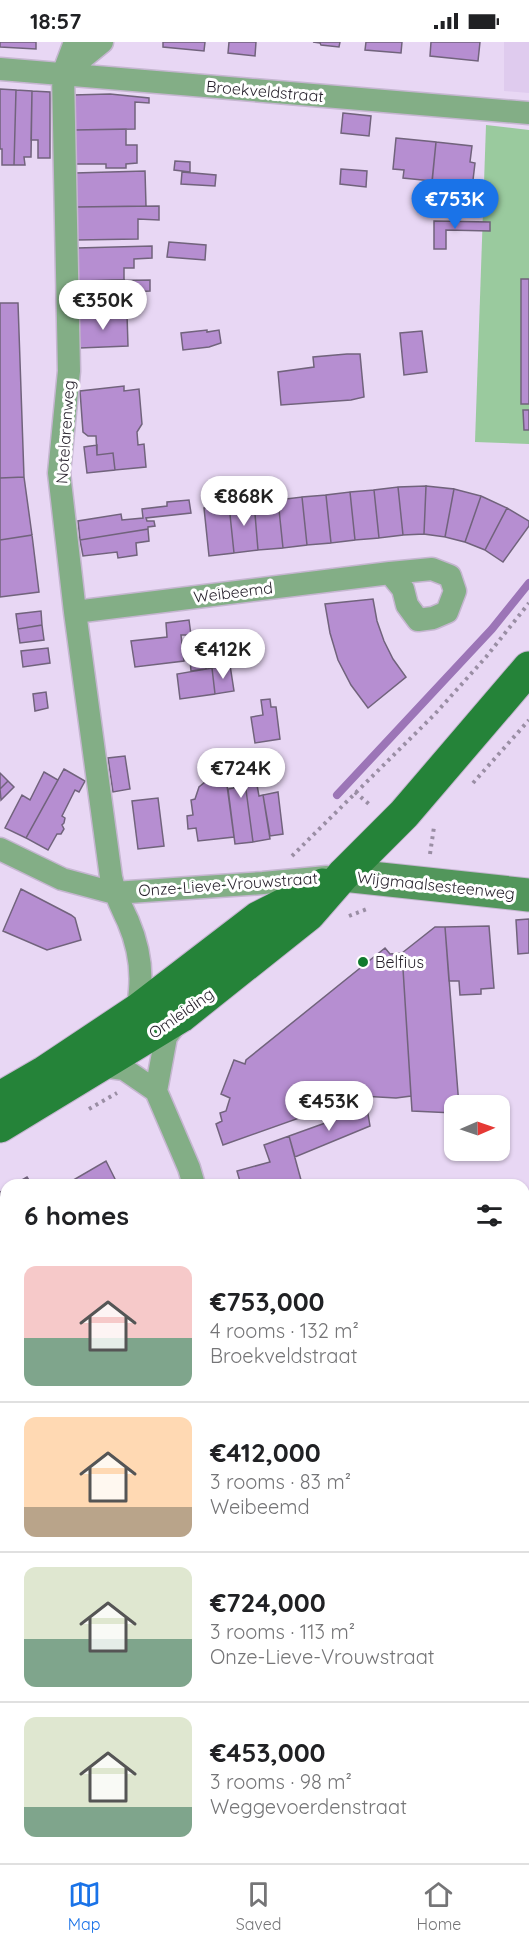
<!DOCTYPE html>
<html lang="en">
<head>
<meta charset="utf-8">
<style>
  body { margin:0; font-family:Quicksand,sans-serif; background:#f6f6f6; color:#202124; height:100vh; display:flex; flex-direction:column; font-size:22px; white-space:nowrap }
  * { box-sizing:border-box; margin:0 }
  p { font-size:20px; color:#757577 }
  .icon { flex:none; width:33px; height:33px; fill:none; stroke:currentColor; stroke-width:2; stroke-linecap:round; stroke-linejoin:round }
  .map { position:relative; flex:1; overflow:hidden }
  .side { position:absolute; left:0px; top:1137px; width:530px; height:684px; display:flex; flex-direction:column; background:#fff; border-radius:18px 18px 0 0; box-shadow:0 2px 4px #0004 }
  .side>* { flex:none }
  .needle { width:39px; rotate:88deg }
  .fabs { position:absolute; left:444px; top:1053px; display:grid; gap:12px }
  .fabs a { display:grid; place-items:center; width:66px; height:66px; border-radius:12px; background:#fff; box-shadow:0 2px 4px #0004; font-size:30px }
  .price { position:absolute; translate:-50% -51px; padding:0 14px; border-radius:21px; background:#fff; color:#222; font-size:20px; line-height:39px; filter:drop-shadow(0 2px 3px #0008) }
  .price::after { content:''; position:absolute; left:50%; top:36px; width:18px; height:14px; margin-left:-9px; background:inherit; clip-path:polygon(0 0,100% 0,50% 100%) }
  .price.on { background:#1a73e8; color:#fff }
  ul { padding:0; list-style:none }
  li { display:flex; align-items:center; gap:18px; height:150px; padding:0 24px }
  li+li { border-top:2px solid #e0e0e0 }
  li span { display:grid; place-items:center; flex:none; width:168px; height:120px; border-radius:12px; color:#555 }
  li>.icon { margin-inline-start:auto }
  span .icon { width:72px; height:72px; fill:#fffc; stroke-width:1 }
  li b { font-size:26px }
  h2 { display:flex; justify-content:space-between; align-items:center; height:72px; padding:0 24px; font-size:26px }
  .status { display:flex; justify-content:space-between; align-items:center; height:42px; padding:0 30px; background:#fff; direction:ltr }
  .status svg { height:16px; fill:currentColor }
  .menu { display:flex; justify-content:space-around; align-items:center; height:84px; border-top:2px solid #e0e0e0; background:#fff; font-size:16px; color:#757577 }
  .menu a { display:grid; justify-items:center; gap:3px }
  .menu .on { color:#1a73e8 }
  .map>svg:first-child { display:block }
  .built { fill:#dfcbee }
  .green { fill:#9aca9e }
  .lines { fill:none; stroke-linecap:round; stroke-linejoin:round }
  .stream { stroke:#9c75b7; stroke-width:8 }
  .building { fill:#b68ed1; stroke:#71637c; stroke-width:1.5 }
  .lane-casing { stroke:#c5b6d0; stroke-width:14 }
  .street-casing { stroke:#c5b6d0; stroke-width:25 }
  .secondary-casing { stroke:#c5b6d0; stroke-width:35 }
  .primary-casing { stroke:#c5b6d0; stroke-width:35 }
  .path { stroke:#9a8ea4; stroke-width:4; stroke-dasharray:3 4.5; stroke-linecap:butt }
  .lane { stroke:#83ae86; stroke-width:12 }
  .street { stroke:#83ae86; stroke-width:22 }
  .secondary { stroke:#52965b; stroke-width:33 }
  .primary { stroke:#258339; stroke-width:33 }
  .poi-dot { fill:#107a2d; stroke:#fff; stroke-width:2 }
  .labels { text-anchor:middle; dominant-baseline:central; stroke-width:6; stroke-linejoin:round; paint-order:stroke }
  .street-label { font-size:16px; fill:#251f2a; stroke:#fff }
  .poi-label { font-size:16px; fill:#251f2a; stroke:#fff; text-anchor:start }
</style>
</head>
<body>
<div class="status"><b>18:57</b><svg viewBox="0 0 49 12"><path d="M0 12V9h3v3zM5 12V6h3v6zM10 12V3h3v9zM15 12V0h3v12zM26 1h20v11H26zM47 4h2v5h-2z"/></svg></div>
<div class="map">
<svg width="529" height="1821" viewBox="0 0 529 1821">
  <rect width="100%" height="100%" fill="#e8d7f4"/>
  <path class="built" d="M504,0H529V51L504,49Z"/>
  <path class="green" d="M486,83L529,88V402L475,400Z"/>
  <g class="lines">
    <path class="stream" d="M337,753L492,587L529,541"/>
  </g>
  <path class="building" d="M0,0H36V7L0,5Z
    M163,0H205L204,9L163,5Z
    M229,0H256L255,14L228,11Z
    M313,0H340L339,5L321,3L320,1Z
    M366,0H402L401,11L365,8Z
    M431,0H480L478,19L430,14Z
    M0,47L16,48L14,123H2V107H0Z
    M16,48L32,49L31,115H24L25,123H14Z
    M32,49L50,50V116H38V98H31Z
    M110,52L149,56V61L135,60V87L75,88L73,53Z
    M343,71L371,74L369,94L341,91Z
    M126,87V103H137V121L126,122V126H106V122H75V88Z
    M396,96L436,100L432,139L403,136L404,128L393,127Z
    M436,100L472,104L470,120L475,121L473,138H468L467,144L432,141Z
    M175,119L190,120V130L174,128Z
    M341,127L367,129L366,145L340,142Z
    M145,129L146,164L76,165L75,131Z
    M182,130L216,133L215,144L181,142Z
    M159,164V178L138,177V197L77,198L76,165Z
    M434,179L490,180V189L446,188V207H434Z
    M169,200L206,203L205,218L167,215Z
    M152,204V216L134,217V226H124V238L78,239L77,206Z
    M521,237H529V362H521Z
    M150,238V249L126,250L127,272L79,274L78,239Z
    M0,261H18L24,435L0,436Z
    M127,272L128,304L80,306L79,274Z
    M207,288V290L219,288L221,301L209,305L183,308L181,291Z
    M422,289L427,330L404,333L400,291Z
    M347,312H360L364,355L351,358L281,363L278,330L314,325L313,315Z
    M124,344V349L139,347L142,382L137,390L138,403L144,402L146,425L115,428L113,411L97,413L96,394H88L83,390L80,349Z
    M523,368H529V388H524Z
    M97,403V413L113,411L115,428L87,431L84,405Z
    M24,435L32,493L0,498V436Z
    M426,444L424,492L403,493L398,445Z
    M426,444L454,447L445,495L424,492Z
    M398,445L403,493L379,496L374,448Z
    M454,447L481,454L465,500L445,495Z
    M374,448L379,496L355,498L350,450Z
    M350,450L355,498L331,501L326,453Z
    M326,453L331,501L307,503L302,455Z
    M481,454L507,466L485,508L465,500Z
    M302,455L307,503L283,506L278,458Z
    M189,458L191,471L146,476L147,479H154L155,484L148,485V487L80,498L78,479L121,472L122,478L143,476L142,467L167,464V460Z
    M278,458L283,506L258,508L254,460Z
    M254,460L258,508L234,511L229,463Z
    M229,463L234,511L209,514L204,466Z
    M507,466L529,479V484L503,520L485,508Z
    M148,487L149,499L136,501L137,513L118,516L117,510L83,514L80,498Z
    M32,493L39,550L0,555V498Z
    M373,557L377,579L384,599L393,617L406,635L368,666L351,643L338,618L330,591L325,562Z
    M41,569L42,583L18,587L16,572Z
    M189,578L191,593H181L184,619L135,625L131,599L167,595L166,581Z
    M42,583L44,598L20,601L18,587Z
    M48,606L50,621L23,625L21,609Z
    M204,615L206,627L191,629L190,618Z
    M230,623L234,649L215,652L212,626Z
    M212,626L215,652L180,657L177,632Z
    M46,650L48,666L35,669L33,652Z
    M270,657L271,665H276L280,697L255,701L251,675L263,673L261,658Z
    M125,714L130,747L113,750L108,716Z
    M253,715L255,732L244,733L253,800L235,802L228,747L234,746L229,717Z
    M64,727L85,739L79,750L75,748L62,774L65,776L64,781L62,783L64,787L61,792H57L48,808L26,796Z
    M225,729L234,795L198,799L196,786L188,787L187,774L193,773L191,758L195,757L199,745L205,740L215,739V731Z
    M44,730L58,738L26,796L5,786L22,753L30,758Z
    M0,731L8,739L0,747Z
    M255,732L259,754L263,753L270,797L253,800L244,733Z
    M8,739L14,745L1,758L0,747Z
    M278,750L283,792L270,794L263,753Z
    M158,756L164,804L138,807L132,759Z
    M21,847L71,873L75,876L81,898L47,908L3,889Z
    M529,877V911L518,912L516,878Z
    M489,884L494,946L481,947V952L460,953L459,939H449L445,885Z
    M435,885H445L459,1064H454V1071L412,1069L402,911Z
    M385,906L390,912L402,911L411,1054L396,1056L361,1054L223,1103L216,1082L222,1079L220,1071L226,1069L230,1056L221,1052L234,1018L245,1022L246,1018Z
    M367,1066L370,1084L295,1115L289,1094Z
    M289,1094L301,1138L287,1141V1143H241L237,1129L270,1120L264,1103Z
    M106,1119L118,1143H70V1140Z
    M27,1135L32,1143H13Z
    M6,1147V1183L0,1172V1150Z
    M524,1183H529V1228H524Z
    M0,1334H6V1383H0Z
    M6,1685V1706H0V1686Z
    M0,1778H5L6,1814H0Z
    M28,1815H40L39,1821H28Z
    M200,1815H248L247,1821H199Z"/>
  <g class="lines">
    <defs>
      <path id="lane" d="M0,1210L6,1211"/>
      <path id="street" d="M75,0L63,32L69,329L59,431L75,570L111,835C114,851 121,864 128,879C137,900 142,925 140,948C139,958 139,967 133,975
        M0,27L529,71
        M64,31L102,0
        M75,570L390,531L432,527L450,534L455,549L447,570L433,576L418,578L407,563L403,547L390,531
        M0,807L62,837L114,851L263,841L327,835
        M179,977L166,995L156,1049L189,1126L194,1143
        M105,1018L102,1024L124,1027L156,1049
        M524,1262H529
        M0,1426L6,1422
        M159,1821V1815"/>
      <path id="secondary" d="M343,833L529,853"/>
      <path id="primary" d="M0,1056L45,1030L138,968L258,876L323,843
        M0,1084L181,974L309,872L343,833L404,772L529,626"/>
    </defs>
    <use href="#lane" class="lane-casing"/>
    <use href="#street" class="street-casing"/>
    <use href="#secondary" class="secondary-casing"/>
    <use href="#primary" class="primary-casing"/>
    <path class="path" d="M473,741L529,678
      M355,750L370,763
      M430,812L434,785
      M292,814L434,673L486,615L529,561
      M349,874L367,867
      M89,1067L117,1051"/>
    <use href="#lane" class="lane"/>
    <use href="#street" class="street"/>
    <use href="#secondary" class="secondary"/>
    <use href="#primary" class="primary"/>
  </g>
  <circle class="poi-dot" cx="363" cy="920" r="6"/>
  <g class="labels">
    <g class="street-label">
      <text transform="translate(265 49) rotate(5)">Broekveldstraat</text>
      <text transform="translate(65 390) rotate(-86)">Notelarenweg</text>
      <text transform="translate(233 550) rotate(-7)">Weibeemd</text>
      <text transform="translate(228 842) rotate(-4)">Onze-Lieve-Vrouwstraat</text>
      <text transform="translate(436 843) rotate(6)">Wijgmaalsesteenweg</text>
      <text transform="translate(181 971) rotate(-35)">Omleiding</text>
    </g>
    <g class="poi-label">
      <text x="375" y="920">Belfius</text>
    </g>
  </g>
</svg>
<div class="fabs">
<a><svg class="needle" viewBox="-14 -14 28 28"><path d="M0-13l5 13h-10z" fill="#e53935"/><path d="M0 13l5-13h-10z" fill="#757577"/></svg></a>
</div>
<b class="price on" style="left:455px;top:188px">€753K</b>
<b class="price" style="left:103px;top:289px">€350K</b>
<b class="price" style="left:244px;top:485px">€868K</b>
<b class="price" style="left:223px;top:638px">€412K</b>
<b class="price" style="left:241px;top:757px">€724K</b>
<b class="price" style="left:329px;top:1090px">€453K</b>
<section class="side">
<h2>6 homes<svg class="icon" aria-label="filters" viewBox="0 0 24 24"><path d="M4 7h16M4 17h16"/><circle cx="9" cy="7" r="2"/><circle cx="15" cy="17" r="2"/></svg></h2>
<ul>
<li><span style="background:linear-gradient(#f6c9c9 60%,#7fa58c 0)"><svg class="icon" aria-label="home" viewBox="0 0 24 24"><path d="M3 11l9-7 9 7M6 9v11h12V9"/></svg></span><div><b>€753,000</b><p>4 rooms · 132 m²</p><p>Broekveldstraat</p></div></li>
<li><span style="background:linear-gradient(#ffd9b3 75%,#b9a48a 0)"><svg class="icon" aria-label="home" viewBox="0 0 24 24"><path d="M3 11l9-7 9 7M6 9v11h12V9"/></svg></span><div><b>€412,000</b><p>3 rooms · 83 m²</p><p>Weibeemd</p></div></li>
<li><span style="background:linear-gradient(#dfe7d0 60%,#7fa58c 0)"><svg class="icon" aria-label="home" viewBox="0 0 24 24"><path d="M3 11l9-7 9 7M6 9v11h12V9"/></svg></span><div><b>€724,000</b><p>3 rooms · 113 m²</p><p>Onze-Lieve-Vrouwstraat</p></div></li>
<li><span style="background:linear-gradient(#dfe7d0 75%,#7fa58c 0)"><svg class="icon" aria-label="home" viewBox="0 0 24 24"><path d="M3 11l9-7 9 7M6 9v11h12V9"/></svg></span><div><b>€453,000</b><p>3 rooms · 98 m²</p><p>Weggevoerdenstraat</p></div></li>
</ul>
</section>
</div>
<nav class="menu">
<a class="on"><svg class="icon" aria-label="map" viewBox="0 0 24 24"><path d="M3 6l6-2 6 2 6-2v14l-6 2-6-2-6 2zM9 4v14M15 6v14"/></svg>Map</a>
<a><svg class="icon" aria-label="saved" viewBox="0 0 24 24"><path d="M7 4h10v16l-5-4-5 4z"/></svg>Saved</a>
<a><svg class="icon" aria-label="home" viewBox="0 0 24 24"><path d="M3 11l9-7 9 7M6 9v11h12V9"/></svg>Home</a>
</nav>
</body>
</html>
